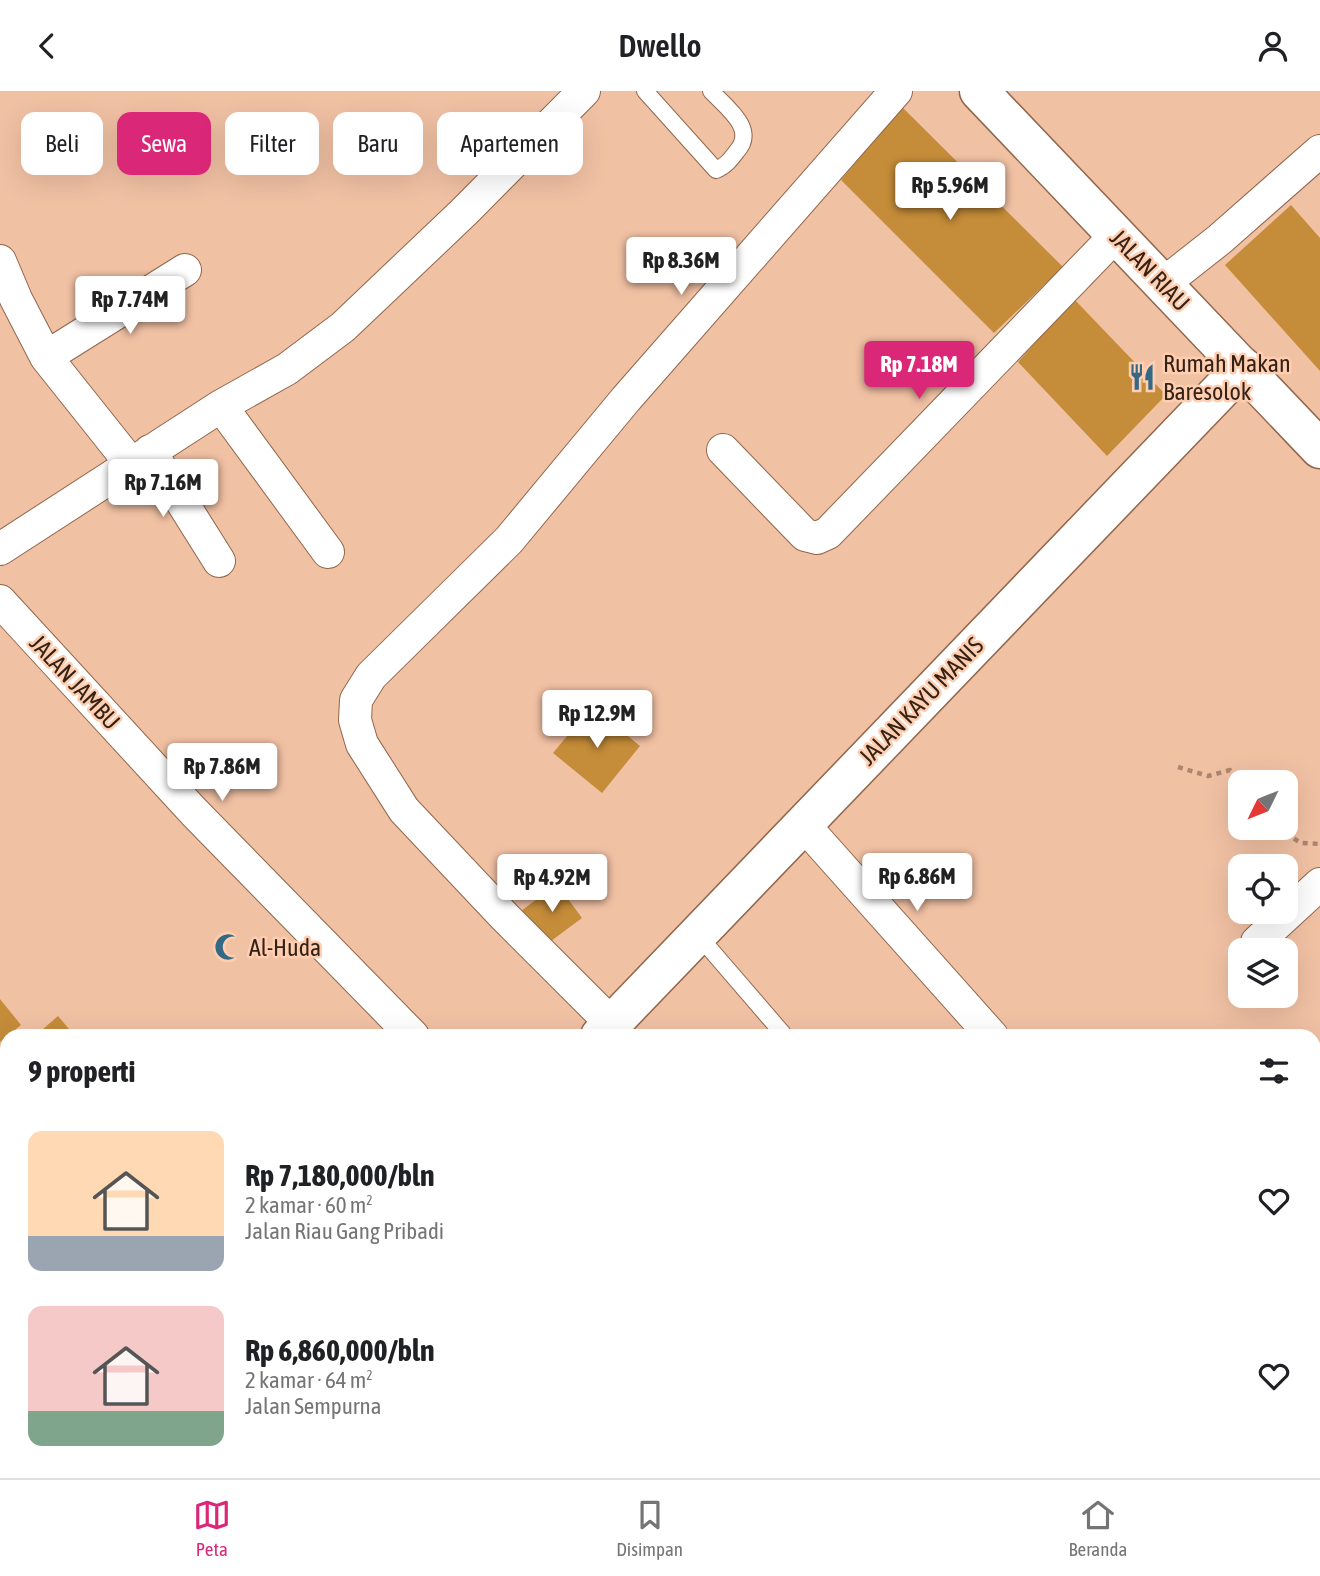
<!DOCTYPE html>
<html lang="id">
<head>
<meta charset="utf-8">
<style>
  body { margin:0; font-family:"Asap Condensed",sans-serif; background:#f2f2f2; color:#202124; height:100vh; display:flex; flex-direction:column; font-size:26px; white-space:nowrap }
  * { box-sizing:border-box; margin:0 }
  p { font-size:23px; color:#757577 }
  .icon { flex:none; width:38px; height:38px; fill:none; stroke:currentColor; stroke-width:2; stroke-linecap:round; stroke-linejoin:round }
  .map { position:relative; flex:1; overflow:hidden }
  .drawer { position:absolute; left:0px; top:938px; width:1321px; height:450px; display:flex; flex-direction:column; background:#fff; border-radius:21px 21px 0 0; box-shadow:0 7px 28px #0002 }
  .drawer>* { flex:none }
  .top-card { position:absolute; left:21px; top:21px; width:700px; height:63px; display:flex; gap:14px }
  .needle { width:46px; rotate:227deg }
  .buttons { position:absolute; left:1228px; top:679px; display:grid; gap:14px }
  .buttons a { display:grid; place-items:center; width:70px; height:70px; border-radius:14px; background:#fff; box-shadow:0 7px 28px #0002; font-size:35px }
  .price { position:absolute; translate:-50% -60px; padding:0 16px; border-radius:7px; background:#fff; color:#222; font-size:23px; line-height:46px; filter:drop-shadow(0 2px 4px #0008) }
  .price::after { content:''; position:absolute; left:50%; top:42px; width:21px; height:16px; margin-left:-10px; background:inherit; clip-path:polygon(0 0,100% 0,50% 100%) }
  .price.selected { background:#db2777; color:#fff }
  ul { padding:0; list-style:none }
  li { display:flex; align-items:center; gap:21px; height:175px; padding:0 28px }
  li span { display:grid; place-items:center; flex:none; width:196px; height:140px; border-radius:14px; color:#555 }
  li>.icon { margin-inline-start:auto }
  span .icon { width:84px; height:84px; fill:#fffc; stroke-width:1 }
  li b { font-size:30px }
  h2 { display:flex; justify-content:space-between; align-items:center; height:84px; padding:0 28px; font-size:30px }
  .tag { padding:0 24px; border-radius:14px; background:#fff; box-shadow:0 7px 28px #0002; font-size:24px; line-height:63px }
  .tag.selected { background:#db2777; color:#fff }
  header { display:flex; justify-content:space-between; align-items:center; height:91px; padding:0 28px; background:#fff; font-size:32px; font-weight:600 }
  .dock { display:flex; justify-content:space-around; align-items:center; height:98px; border-top:2px solid #e0e0e0; background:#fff; font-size:19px; color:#757577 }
  .dock a { display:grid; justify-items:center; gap:4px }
  .dock .selected { color:#db2777 }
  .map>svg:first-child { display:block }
  .building { fill:#c58c39 }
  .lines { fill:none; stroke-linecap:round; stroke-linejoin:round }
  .lane-casing { stroke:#91664b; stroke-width:18 }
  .street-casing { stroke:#91664b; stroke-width:34 }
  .secondary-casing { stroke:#91664b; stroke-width:41 }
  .primary-casing { stroke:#91664b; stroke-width:41 }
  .path { stroke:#ab8670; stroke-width:4.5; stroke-dasharray:5 5; stroke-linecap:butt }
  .lane { stroke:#fff; stroke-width:16 }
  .street { stroke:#fff; stroke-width:32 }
  .secondary { stroke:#fff; stroke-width:38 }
  .primary { stroke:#fff; stroke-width:38 }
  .labels { text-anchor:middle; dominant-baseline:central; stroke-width:5; stroke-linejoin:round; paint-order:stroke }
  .street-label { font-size:24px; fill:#342217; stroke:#ffceb0 }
  .poi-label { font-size:24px; fill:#342217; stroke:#ffceb0; text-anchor:start }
</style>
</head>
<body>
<header><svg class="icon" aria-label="back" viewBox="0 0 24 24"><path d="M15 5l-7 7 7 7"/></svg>Dwello<svg class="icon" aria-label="person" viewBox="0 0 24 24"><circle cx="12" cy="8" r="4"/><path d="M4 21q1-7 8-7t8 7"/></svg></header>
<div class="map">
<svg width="1320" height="1387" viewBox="0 0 1320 1387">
  <rect width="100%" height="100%" fill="#f1c1a4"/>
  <path class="building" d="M902,16L1063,176L994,242L841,89Z
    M1291,114L1320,147V280L1225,174Z
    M1074,208L1166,304L1107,365L1018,271Z
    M592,615L640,655L602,702L553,662Z
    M557,793L582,827L547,853L521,820Z
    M0,908L21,934L0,951Z
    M58,925L75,945H35Z
    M619,1381H633L626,1387Z"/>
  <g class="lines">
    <defs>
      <path id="lane" d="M645,0L716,79C726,75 731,68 737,60C757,38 726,16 711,0
        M698,844L785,945
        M0,1288L7,1296"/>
      <path id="street" d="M0,170L16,208L46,266L132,374
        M1163,193L1220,148L1320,60
        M46,266L185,179
        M221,315L328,461
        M723,359L805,444L817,447L828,442L1116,144
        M150,360L219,470
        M0,458L221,315L287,278L343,236L464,121L584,0
        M0,510L194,721L413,945
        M803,733L992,945
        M1257,851L1320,793
        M612,933L504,825L404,719L362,653L355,629L356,609L371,585L509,449L626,308L896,0
        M0,1074L7,1080
        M1314,1111L1320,1108
        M1314,1240L1320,1237
        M291,1381L296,1387
        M772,1381L776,1387
        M1038,1381L1039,1387
        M1297,1381L1299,1387
        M669,1387L677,1381"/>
      <path id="secondary" d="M600,945L1243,276
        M106,1387L113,1381"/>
      <path id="primary" d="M979,0L1320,358"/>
    </defs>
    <use href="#lane" class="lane-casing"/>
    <use href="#street" class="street-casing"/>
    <use href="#secondary" class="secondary-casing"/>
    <use href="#primary" class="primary-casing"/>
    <path class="path" d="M1178,676L1208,685L1230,679L1241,695
      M1277,737L1301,752L1320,753"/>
    <use href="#lane" class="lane"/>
    <use href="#street" class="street"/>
    <use href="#secondary" class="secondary"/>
    <use href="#primary" class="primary"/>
  </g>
  <defs>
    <symbol id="restaurant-bare" viewBox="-9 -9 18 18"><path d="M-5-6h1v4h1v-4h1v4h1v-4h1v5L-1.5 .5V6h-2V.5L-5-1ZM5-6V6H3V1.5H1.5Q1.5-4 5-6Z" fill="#336984" stroke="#ffceb0" stroke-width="2.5" paint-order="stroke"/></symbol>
    <symbol id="mosque-bare" viewBox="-9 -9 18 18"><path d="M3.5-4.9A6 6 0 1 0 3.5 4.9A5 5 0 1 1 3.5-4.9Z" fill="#336984" stroke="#ffceb0" stroke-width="2.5" paint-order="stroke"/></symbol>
  </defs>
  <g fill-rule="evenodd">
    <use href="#restaurant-bare" x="1123" y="267" width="38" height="38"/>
    <use href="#mosque-bare" x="209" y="837" width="38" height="38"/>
  </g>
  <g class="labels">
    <g class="street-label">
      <text transform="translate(1150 179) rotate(46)">JALAN RIAU</text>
      <text transform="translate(75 591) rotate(47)">JALAN JAMBU</text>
      <text transform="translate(921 610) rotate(-46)">JALAN KAYU MANIS</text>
    </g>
    <g class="poi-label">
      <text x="1163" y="272">Rumah Makan<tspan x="1163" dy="28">Baresolok</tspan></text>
      <text x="249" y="856">Al-Huda</text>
    </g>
  </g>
</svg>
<div class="buttons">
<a><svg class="needle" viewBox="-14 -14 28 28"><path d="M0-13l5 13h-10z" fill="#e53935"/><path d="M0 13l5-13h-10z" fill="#757577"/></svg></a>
<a><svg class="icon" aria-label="locate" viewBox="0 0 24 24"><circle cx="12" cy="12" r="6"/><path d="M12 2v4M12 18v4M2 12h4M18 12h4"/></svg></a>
<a><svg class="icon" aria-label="layers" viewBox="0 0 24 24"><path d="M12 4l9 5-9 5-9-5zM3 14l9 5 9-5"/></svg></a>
</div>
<b class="price" style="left:950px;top:131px">Rp 5.96M</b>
<b class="price" style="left:681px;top:206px">Rp 8.36M</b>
<b class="price" style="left:130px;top:245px">Rp 7.74M</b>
<b class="price selected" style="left:919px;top:310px">Rp 7.18M</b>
<b class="price" style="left:163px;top:428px">Rp 7.16M</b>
<b class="price" style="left:597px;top:659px">Rp 12.9M</b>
<b class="price" style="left:222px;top:712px">Rp 7.86M</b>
<b class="price" style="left:917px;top:822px">Rp 6.86M</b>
<b class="price" style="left:552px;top:823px">Rp 4.92M</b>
<div class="top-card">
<a class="tag">Beli</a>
<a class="tag selected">Sewa</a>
<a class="tag">Filter</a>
<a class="tag">Baru</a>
<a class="tag">Apartemen</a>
</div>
<section class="drawer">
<h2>9 properti<svg class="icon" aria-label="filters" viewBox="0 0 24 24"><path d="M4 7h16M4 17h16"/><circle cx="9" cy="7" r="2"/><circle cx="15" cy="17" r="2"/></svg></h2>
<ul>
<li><span style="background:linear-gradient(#ffd9b3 75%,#9aa5b1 0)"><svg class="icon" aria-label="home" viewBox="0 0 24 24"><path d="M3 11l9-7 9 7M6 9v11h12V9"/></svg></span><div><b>Rp 7,180,000/bln</b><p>2 kamar · 60 m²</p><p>Jalan Riau Gang Pribadi</p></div><svg class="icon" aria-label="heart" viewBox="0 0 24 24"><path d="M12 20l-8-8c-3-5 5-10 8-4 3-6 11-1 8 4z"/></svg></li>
<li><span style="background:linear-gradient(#f6c9c9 75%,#7fa58c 0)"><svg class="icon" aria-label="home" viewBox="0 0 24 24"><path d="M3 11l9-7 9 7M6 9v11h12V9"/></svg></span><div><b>Rp 6,860,000/bln</b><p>2 kamar · 64 m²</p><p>Jalan Sempurna</p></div><svg class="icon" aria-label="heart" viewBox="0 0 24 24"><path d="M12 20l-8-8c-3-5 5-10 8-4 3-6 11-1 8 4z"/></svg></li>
</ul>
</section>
</div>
<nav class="dock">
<a class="selected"><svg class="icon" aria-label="map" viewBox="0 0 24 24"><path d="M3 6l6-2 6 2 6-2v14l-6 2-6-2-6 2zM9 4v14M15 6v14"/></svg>Peta</a>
<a><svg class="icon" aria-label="saved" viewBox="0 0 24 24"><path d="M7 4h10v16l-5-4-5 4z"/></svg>Disimpan</a>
<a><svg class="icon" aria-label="home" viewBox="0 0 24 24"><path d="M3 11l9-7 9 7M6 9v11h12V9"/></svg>Beranda</a>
</nav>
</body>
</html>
